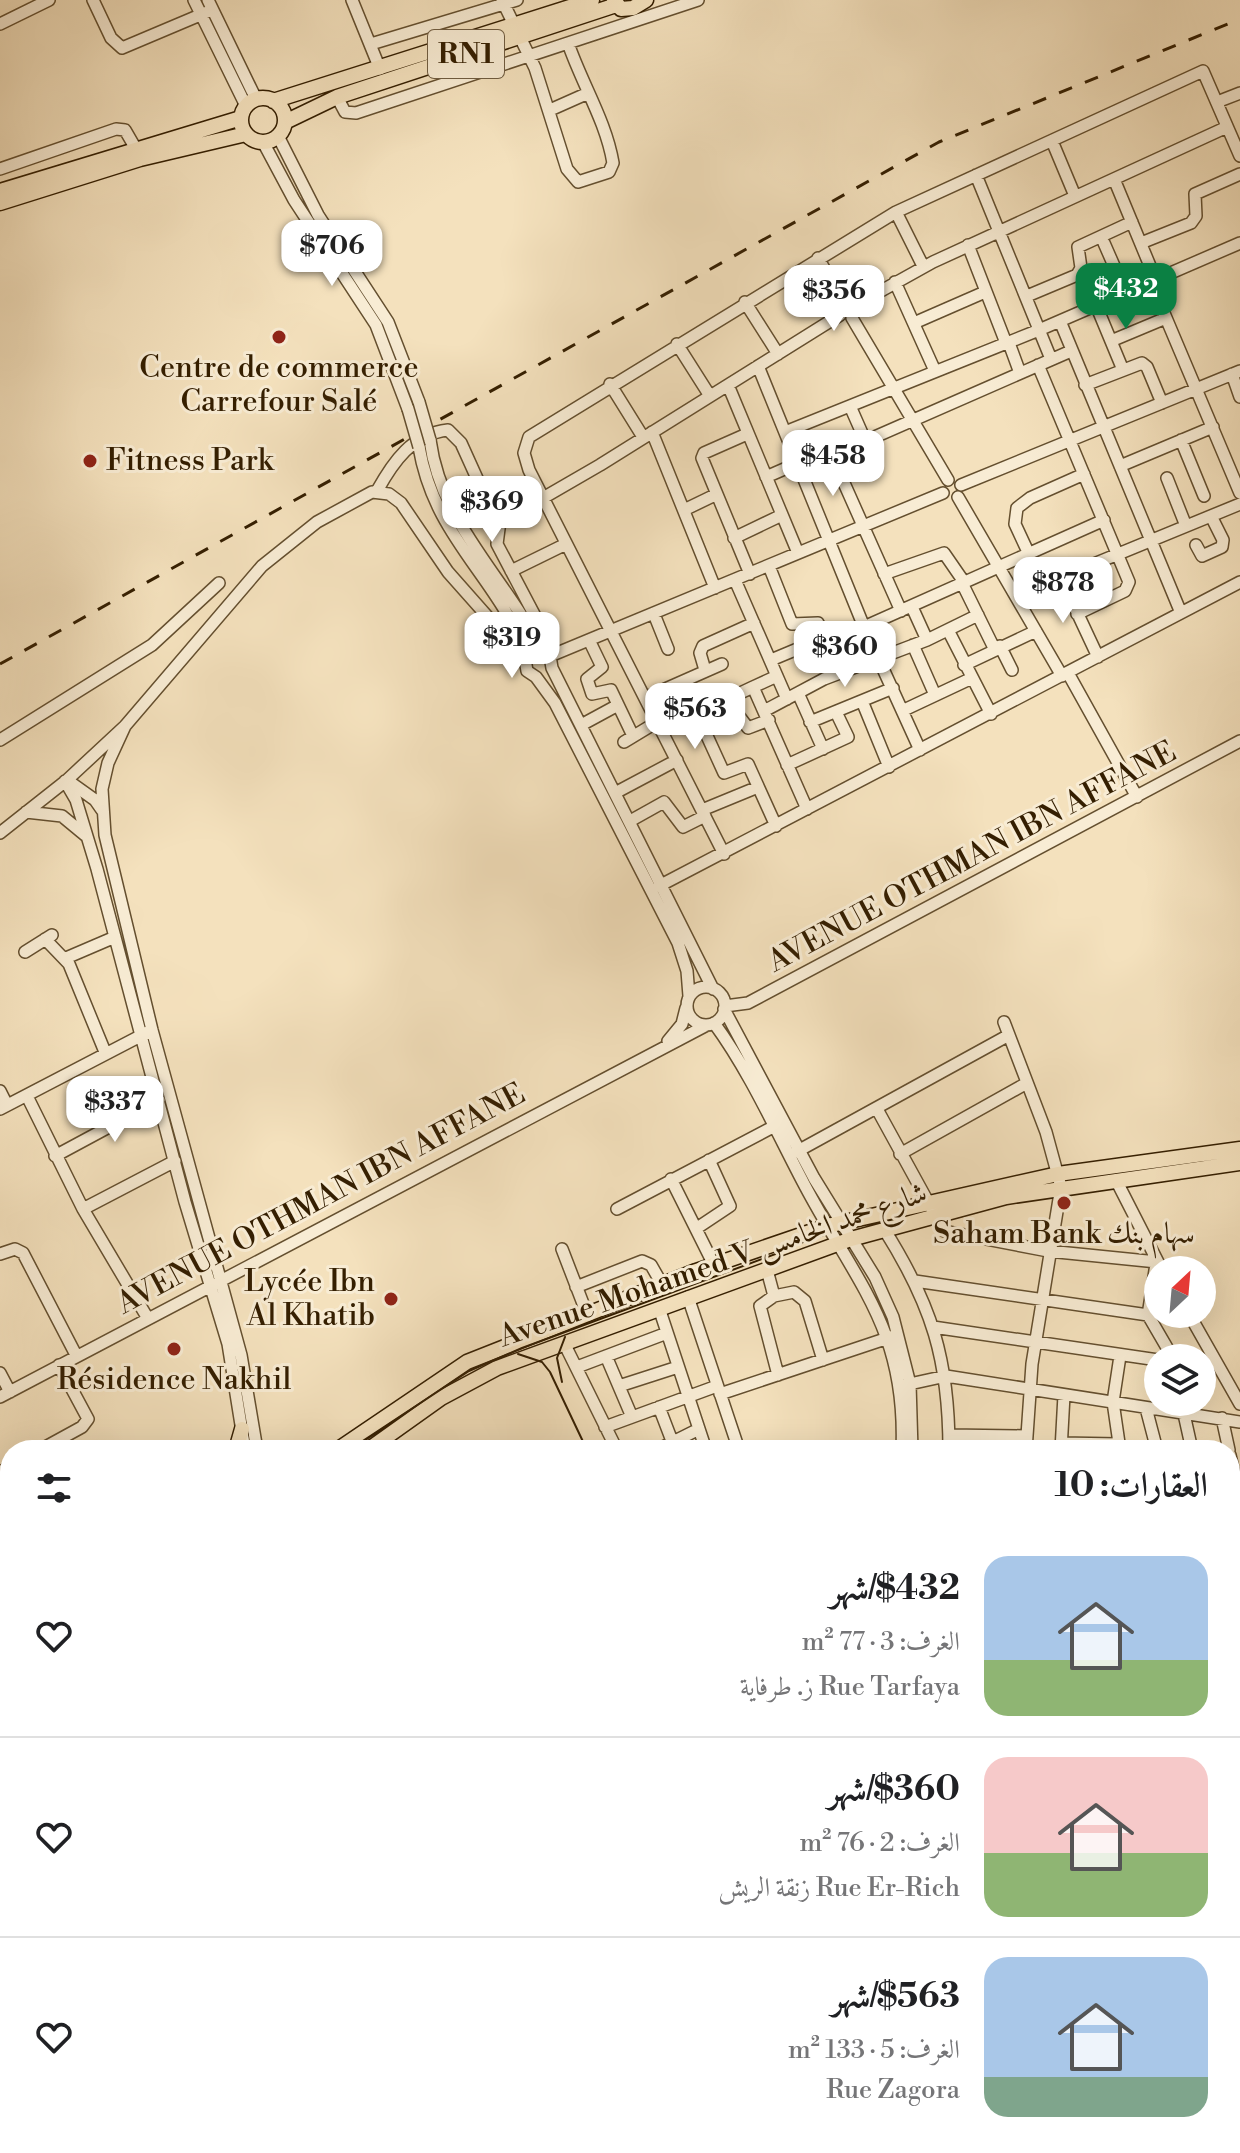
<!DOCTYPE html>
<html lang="ar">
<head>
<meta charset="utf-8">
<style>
  body { margin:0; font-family:"Libre Bodoni",Amiri,serif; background:#f2f2f2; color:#202124; direction:rtl; height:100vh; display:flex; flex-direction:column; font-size:30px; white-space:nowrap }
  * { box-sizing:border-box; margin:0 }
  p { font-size:26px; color:#757577 }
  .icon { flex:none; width:44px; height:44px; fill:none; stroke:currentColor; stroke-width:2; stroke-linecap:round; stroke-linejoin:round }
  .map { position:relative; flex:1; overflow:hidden; direction:ltr }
  .side { position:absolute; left:0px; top:1440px; width:1240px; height:714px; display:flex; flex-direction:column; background:#fff; border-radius:32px 32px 0 0; box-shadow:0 8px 32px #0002; direction:rtl }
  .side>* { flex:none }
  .needle { width:52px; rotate:26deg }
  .tools { position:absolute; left:1144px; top:1256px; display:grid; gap:16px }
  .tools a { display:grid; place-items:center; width:72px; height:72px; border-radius:50%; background:#fff; box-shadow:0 8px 32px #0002; font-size:40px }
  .price { position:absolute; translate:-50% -68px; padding:0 18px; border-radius:16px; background:#fff; color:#222; font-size:26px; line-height:52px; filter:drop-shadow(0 2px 4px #0008) }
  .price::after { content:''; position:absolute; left:50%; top:48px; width:24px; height:18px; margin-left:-12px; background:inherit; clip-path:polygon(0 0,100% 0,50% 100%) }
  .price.on { background:#0b8043; color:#fff }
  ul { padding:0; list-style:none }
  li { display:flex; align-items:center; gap:24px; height:200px; padding:0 32px }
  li+li { border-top:2px solid #e0e0e0 }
  li span { display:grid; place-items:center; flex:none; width:224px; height:160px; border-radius:24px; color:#555 }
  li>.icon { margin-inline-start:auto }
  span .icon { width:96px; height:96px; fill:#fffc; stroke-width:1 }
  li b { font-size:34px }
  h2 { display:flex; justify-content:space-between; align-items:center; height:96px; padding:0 32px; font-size:34px }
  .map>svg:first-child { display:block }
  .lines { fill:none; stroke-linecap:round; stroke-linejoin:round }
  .minor-casing { stroke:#644f2f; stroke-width:14 }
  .major-casing { stroke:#341e00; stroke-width:17 }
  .minor { stroke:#f8ecd4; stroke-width:11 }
  .major { stroke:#f4e1bd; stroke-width:14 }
  .tram { stroke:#341e00; stroke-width:2 }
  .rail { stroke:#341e00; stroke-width:3; stroke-dasharray:14 14; stroke-linecap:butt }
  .minor-bridge-casing { stroke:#644f2f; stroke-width:14; stroke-linecap:butt }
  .minor-bridge { stroke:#f8ecd4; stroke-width:11 }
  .poi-dot { fill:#8f2418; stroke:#f8ecd4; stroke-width:3 }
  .labels { text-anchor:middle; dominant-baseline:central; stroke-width:6; stroke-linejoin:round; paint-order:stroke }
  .shield { fill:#f8ecd4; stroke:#6f5c40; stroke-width:2 }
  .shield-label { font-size:28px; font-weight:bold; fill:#341e00 }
  .poi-label { font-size:30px; fill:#341e00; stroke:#f8ecd4 }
  .street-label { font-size:30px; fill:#341e00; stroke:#f8ecd4 }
</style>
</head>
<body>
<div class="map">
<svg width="1240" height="2153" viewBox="0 0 1240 2153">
  <rect width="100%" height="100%" fill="#f4e1bd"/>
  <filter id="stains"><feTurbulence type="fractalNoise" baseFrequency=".0025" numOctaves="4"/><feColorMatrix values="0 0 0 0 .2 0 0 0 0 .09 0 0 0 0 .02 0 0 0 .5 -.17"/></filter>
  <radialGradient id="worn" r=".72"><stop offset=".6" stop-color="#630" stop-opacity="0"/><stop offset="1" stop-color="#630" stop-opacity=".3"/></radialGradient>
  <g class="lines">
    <defs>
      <path id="minor" d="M93,0L111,38L122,48L212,10
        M194,0L246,106
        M208,0L256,99
        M352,0L380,69
        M502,0L535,68L567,169L578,182L609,172L613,163C606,121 582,84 568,43
        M0,24L49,0
        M371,44L517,0
        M337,97L345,112L356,113L698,0
        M1217,102L1240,93
        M550,110L586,94
        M278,136L318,215L388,322L419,402
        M1052,141L1075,196
        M263,142L294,200L376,325L408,409
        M0,169L116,129L125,130L136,149
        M976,175L1051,359
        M1114,179L1155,278
        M896,212L923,266
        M1104,243L1125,291
        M1141,243L1191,223L1196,216L1195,194L1240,174
        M968,245L1006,343
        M818,258L844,303
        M1150,280L1240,493
        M895,282L935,371
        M1027,296L1077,275L1081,268L1078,247L1132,222
        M745,302L778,354
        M1096,305L1123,370
        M854,306L933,262L1227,127
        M852,318L948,480
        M1060,321L1181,613
        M914,323L985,292
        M1111,341L1166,318
        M1009,343L1020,373
        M677,344L710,396
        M1038,365L1129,582L1125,591L1077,614
        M758,366L864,627L920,750
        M1232,374L1240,397
        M610,384L643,437
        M728,385L798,553
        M1085,385L1142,363L1147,367L1162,403
        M850,406L865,440
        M652,432L715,588
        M785,432L1039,330L1240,243
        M747,434L704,453L702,458L750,574
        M430,440C441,524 505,577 541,650
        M1181,440L1204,496
        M419,447C435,540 498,576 527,656
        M832,456L901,611
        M813,464L1071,351
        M1120,466L1213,427
        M766,477L798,463
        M1167,478L1186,526
        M961,485L1240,371
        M377,491C393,462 412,434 448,430L461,443L494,516L505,520L600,465L840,315
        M958,497L1062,676
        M684,510L715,495
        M500,521L497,544L555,654
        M734,538L782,515
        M1196,545L1202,556L1222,547L1223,540L1211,516
        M1028,552L1015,524L1017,508L1030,498L1084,474
        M769,566L792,624L818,623L841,672
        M511,571L566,544
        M884,574L944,553L964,582
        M1061,578L1098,657
        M735,580L787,699
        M962,583L994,648
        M1016,596L1240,504
        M912,607L927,640
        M654,614L668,649
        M864,627L1104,520
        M948,630L991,714
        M589,640L602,667L587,679L592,694L611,690L633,736
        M829,644L865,629
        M913,645L935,695
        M1000,646L1012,670
        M550,656L943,493
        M771,660L826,637
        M964,665L1036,631
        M705,670L700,653L703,646L754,623
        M1068,673L1137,797
        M753,687L777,676
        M798,693L823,749
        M645,698L722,664
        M862,701L889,767
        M904,710L970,679
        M764,711L824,679L927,640L978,615
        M697,714L724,773L748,764L776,826
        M739,716L748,728L769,720
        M810,722L893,688
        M583,724L618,705
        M125,726L108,763L102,789L105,835L152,1030L241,1355L257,1450
        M662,730L753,687L807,809
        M0,740L152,645L219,583
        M624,742L657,722
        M787,765L848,737L836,712
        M67,780L95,800L102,810
        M65,781L76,800L97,869L185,1202L228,1344L245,1450
        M615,793L677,760
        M702,810L758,787
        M26,812L62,816L85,835
        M630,821L664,802L683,827L705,816
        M0,833L67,780L125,726L262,566L317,522L372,492L389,494L401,503L448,572L525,659
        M724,854L529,470L524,453L529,437L896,212L1203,71L1240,156
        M659,886L1240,582
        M45,939L69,964L105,1052
        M25,952L52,935
        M66,958L115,937
        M687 1006a19 19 0 1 1 38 0a19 19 0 1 1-38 0Z
        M689,996L687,971L678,943L555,703L536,677L527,671L525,659L533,651L541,650L550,656L552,668L713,989
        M725,1006L748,1003L1240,741
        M724,1009L814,1178L875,1277L893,1317L910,1384L912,1450
        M1004,1022L1046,1132L1061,1187L1032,1364L1026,1450
        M714,1023C750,1072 776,1131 804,1184C856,1283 907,1329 902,1450
        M668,1041L682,1024L686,1008
        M0,1091L7,1105
        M27,1096L83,1209L147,1317
        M0,1109L148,1032
        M877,1109L944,1231L1048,1251L1157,1262
        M796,1152L1009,1035
        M900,1154L1027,1083
        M55,1156L159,1100
        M671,1179L714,1265
        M1116,1180L1162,1270
        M83,1209L175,1161
        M617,1209L773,1127
        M697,1228L730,1206L709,1160
        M884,1229C932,1305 949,1360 949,1450
        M562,1249L587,1314
        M0,1254L15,1249L23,1253L76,1355
        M1156,1264L1148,1315L1173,1358
        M767,1270L774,1296
        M915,1281L1148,1315
        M576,1287L642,1261L651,1265L663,1286
        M688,1297L739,1450
        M659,1308L706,1450
        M1189,1314L1240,1404
        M933,1327L1158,1360
        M564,1343L617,1450
        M606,1356L632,1417
        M1120,1356L1113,1402L1120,1450
        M577,1367L667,1333
        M0,1373L10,1392
        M778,1375L760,1306L774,1296L794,1292L805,1301L823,1360
        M905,1385L946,1376L1240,1422
        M619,1386L678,1367
        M720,1394L894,1336
        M0,1397L707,1025
        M659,1407L672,1441
        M1146,1408L1157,1450
        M1184,1414L1192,1450
        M1222,1418L1229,1450
        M605,1427L717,1386
        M949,1435L1026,1436
        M1061,1443L1118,1444
        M40,1450L82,1427L88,1419L59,1365
        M657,1450L699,1429
        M1061,1450L1064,1395
        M1230,1455L1240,1501
        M0,1472L10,1467
        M0,1480L10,1500
        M1230,1555L1240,1552
        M1230,1589L1240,1615
        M0,1652L10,1656
        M0,1674L10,1677
        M1230,1674L1240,1699
        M0,1722L10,1726
        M0,1767L10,1771
        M1230,1773L1240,1795
        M0,1813L5,1800
        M1230,1825L1240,1819
        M0,1829L10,1833
        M0,1870L3,1863H10
        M1230,1875L1240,1870
        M0,1925L10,1929
        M1230,1963L1240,1988
        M0,1978L10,1982
        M0,2087L10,2063
        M1230,2104L1240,2099
        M162,2144L182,2153
        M307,2144L330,2153
        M471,2144L477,2153
        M487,2144L493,2153
        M1096,2144L1099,2153
        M1112,2144L1115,2153
        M80,2153L84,2144
        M228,2153L232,2144
        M277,2153L281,2144
        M363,2153L367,2144
        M384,2153L396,2144
        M1121,2153L1140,2144
        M1230,2153L1240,2148"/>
      <path id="major" d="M614,0L621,9L633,8L646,0
        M241 120a22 22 0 1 1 44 0a22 22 0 1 1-44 0Z
        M273,101L592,0
        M285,122L337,97L616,5
        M0,191L241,118
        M0,203L140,159L246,134
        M236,1450L242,1429
        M337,1450L467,1362L696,1271L827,1226L1058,1174L1240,1149
        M368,1450L441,1398L497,1368L851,1239L1006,1197L1240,1163
        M0,1597L10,1592
        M0,1622L10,1627"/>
    </defs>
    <use href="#minor" class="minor-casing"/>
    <use href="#major" class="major-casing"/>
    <use href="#minor" class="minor"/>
    <use href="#major" class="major"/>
    <path class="tram" d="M518,1354L542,1362L550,1372L587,1450
      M562,1382L557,1358L565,1337
      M349,1450L469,1371L522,1348L789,1249
      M0,1612L10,1608"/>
    <path class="rail" d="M0,664L939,142L1240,19"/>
    <defs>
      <path id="minor-bridge" d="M419,402L430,440
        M408,409L419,447"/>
    </defs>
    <use href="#minor-bridge" class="minor-bridge-casing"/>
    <use href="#minor-bridge" class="minor-bridge"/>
  </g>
  <g class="poi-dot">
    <circle cx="279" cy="337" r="8"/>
    <circle cx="90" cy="461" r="8"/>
    <circle cx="1064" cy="1203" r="8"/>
    <circle cx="391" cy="1299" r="8"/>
    <circle cx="174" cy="1349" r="8"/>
  </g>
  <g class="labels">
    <rect class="shield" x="428" y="30" width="76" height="48" rx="6"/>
    <g class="shield-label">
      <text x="466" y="54">RN1</text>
    </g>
    <g class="poi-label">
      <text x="279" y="368">Centre de commerce<tspan x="279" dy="34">Carrefour Salé</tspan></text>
      <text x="106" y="461" text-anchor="start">Fitness Park</text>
      <text x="1064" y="1234">Saham Bank سهام بنك</text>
      <text x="375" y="1282" text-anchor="end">Lycée Ibn<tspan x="375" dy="34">Al Khatib</tspan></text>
      <text x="174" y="1380">Résidence Nakhil</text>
    </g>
    <g class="street-label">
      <text transform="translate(972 857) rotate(-28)">AVENUE OTHMAN IBN AFFANE</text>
      <text transform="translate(321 1199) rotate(-28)">AVENUE OTHMAN IBN AFFANE</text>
      <text transform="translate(713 1265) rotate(-19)">Avenue Mohamed V شارع محمد الخامس</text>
    </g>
  </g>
  <rect width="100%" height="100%" filter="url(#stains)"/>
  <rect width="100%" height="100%" fill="url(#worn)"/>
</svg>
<div class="tools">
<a><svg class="needle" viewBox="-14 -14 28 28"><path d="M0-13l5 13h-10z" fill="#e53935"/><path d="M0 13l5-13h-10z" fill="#757577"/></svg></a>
<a><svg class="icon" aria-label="layers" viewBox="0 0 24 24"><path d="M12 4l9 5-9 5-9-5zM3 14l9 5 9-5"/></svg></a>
</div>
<b class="price" style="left:332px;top:288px">$706</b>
<b class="price on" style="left:1126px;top:331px">$432</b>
<b class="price" style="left:834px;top:333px">$356</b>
<b class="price" style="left:833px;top:498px">$458</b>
<b class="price" style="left:492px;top:544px">$369</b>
<b class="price" style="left:1063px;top:625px">$878</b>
<b class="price" style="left:512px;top:680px">$319</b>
<b class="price" style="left:845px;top:689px">$360</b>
<b class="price" style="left:695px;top:751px">$563</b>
<b class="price" style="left:115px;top:1144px">$337</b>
<section class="side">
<h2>العقارات: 10<svg class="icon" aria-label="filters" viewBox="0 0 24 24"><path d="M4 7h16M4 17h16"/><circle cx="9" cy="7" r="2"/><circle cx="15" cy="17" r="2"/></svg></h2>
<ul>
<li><span style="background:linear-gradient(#a9c7e8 65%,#8fb573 0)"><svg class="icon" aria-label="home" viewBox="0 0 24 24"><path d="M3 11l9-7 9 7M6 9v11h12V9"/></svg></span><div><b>$432/شهر</b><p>الغرف: 3 · 77 m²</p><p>Rue Tarfaya ز. طرفاية</p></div><svg class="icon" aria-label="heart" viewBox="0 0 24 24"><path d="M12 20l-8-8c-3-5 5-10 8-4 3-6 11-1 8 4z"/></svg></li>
<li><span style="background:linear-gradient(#f6c9c9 60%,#8fb573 0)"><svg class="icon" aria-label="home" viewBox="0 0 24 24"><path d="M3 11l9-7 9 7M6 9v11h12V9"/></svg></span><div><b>$360/شهر</b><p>الغرف: 2 · 76 m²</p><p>Rue Er-Rich زنقة الريش</p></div><svg class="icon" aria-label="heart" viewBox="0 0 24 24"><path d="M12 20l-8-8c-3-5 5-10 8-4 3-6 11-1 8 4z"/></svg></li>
<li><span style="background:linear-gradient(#a9c7e8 75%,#7fa58c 0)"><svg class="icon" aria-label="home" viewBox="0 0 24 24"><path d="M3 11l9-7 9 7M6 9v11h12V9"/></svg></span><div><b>$563/شهر</b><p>الغرف: 5 · 133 m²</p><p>Rue Zagora</p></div><svg class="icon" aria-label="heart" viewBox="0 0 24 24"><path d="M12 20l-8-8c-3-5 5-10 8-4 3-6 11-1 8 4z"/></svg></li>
</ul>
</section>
</div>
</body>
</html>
